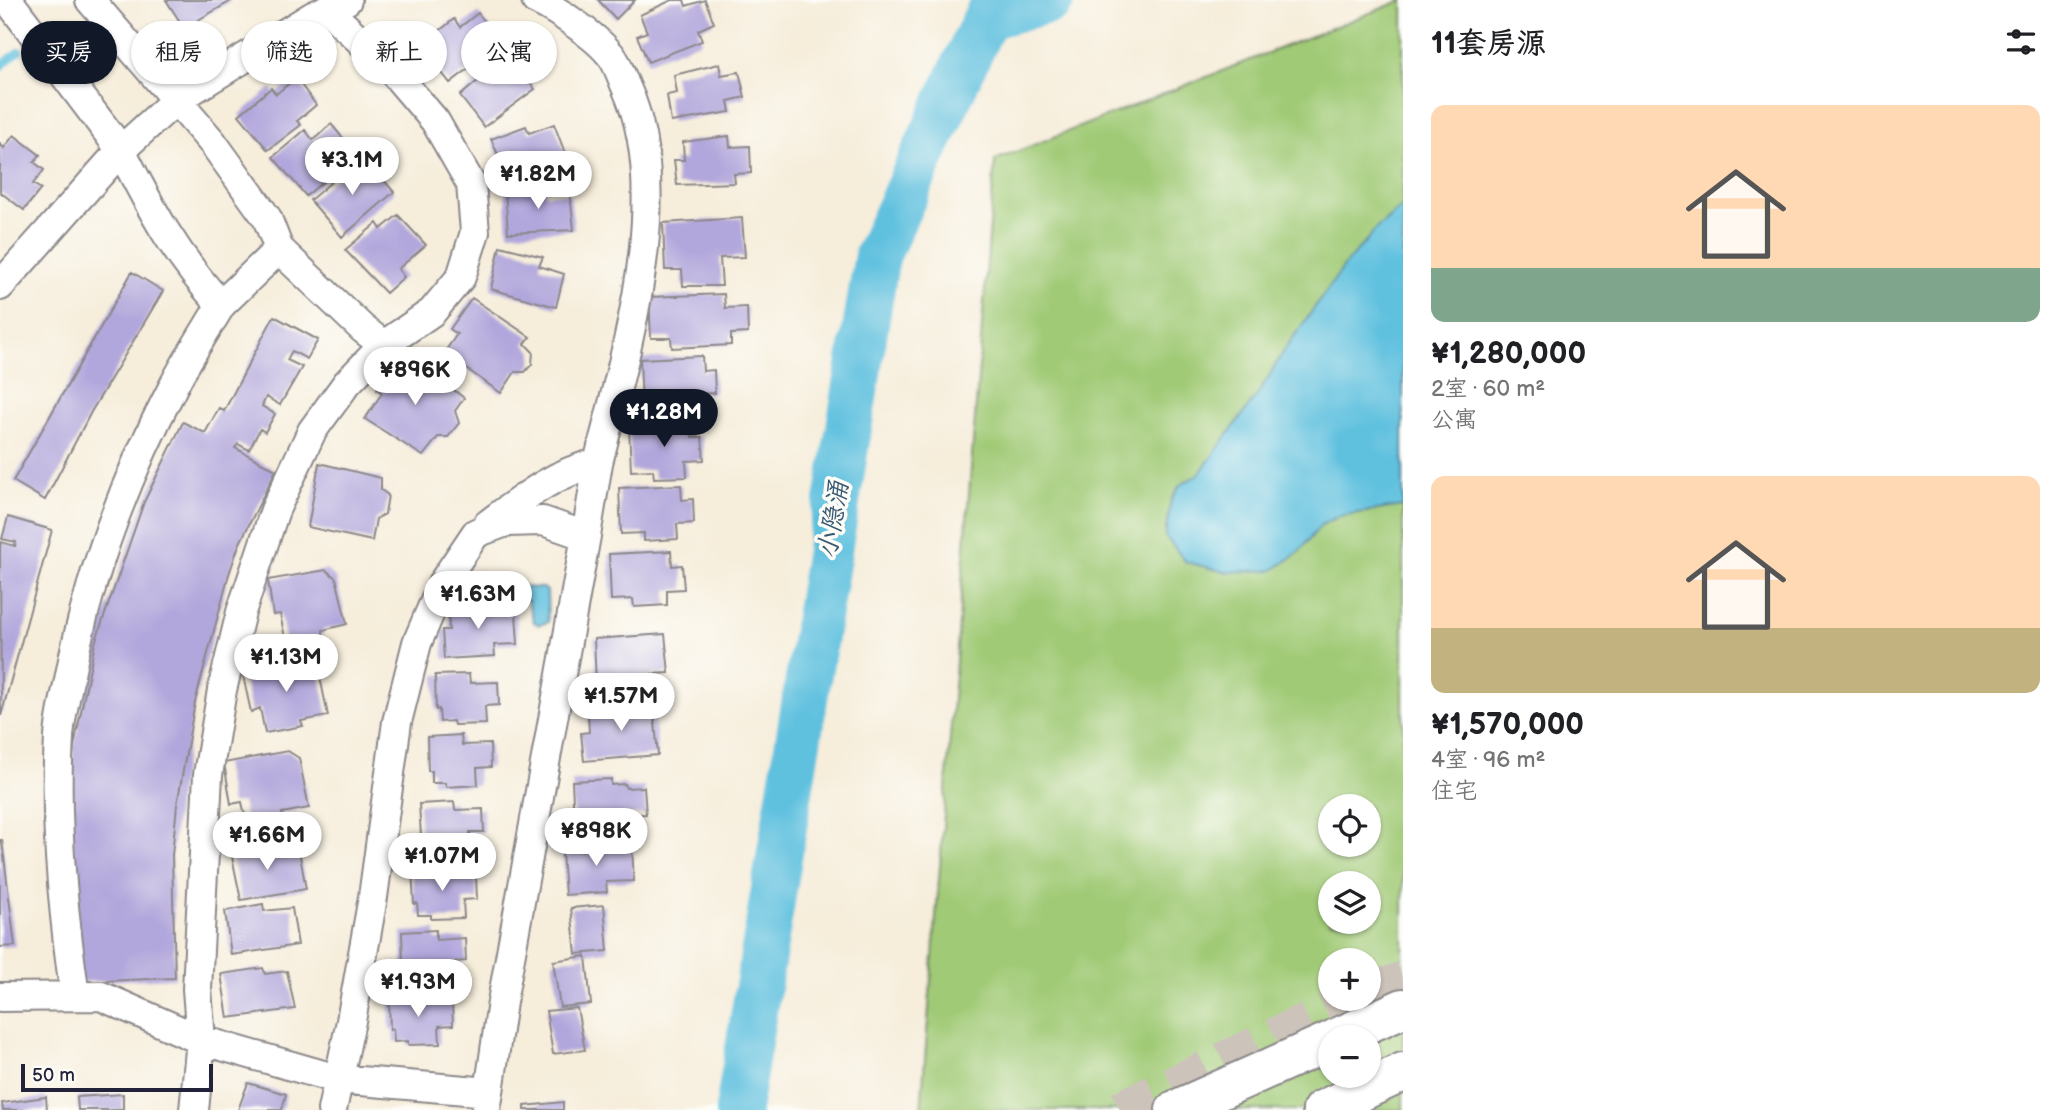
<!DOCTYPE html>
<html lang="zh">
<head>
<meta charset="utf-8">
<style>
  body { margin:0; font-family:"Balsamiq Sans","LXGW WenKai TC",sans-serif; background:#f6f6f6; color:#202124; height:100vh; display:flex; flex-direction:column; font-size:26px; white-space:nowrap }
  * { box-sizing:border-box; margin:0 }
  p { font-size:23px; color:#757577 }
  .icon { flex:none; width:38px; height:38px; fill:none; stroke:currentColor; stroke-width:2; stroke-linecap:round; stroke-linejoin:round }
  .map { position:relative; flex:1; overflow:hidden }
  .drawer { display:flex; flex-direction:column; background:#fff; width:665px }
  .drawer>* { flex:none }
  .guide { position:absolute; left:21px; top:21px; width:665px; height:63px; display:flex; gap:14px }
  .buttons { position:absolute; left:1318px; top:794px; display:grid; gap:14px }
  .buttons a { display:grid; place-items:center; width:63px; height:63px; border-radius:50%; background:#fff; box-shadow:0 2px 5px #0004; font-size:35px }
  .scale { position:absolute; left:21px; bottom:18px; width:192px; box-sizing:border-box; padding-left:7px; border:4px solid #22223b; border-top:0; font-size:19px; line-height:24px; white-space:nowrap; color:#22223b; -webkit-text-stroke:5px #fdfcf7; paint-order:stroke }
  .price { position:absolute; translate:-50% -60px; padding:0 16px; border-radius:24px; background:#fff; color:#222; font-size:23px; line-height:46px; filter:drop-shadow(0 2px 4px #0008) }
  .price::after { content:''; position:absolute; left:50%; top:42px; width:21px; height:16px; margin-left:-10px; background:inherit; clip-path:polygon(0 0,100% 0,50% 100%) }
  .price.active { background:#111827; color:#fff }
  ul { padding:0; list-style:none }
  li { display:grid; align-content:center; gap:14px; height:371px; padding:0 28px }
  li span { display:grid; place-items:center; height:217px; border-radius:14px; color:#555 }
  li>.icon { margin-inline-start:auto }
  span .icon { width:126px; height:126px; fill:#fffc; stroke-width:1 }
  li b { font-size:30px }
  h2 { display:flex; justify-content:space-between; align-items:center; height:84px; padding:0 28px; font-size:30px }
  .tag { padding:0 24px; border-radius:32px; background:#fff; box-shadow:0 2px 5px #0004; font-size:24px; line-height:63px }
  .tag.active { background:#111827; color:#fff }
  main { display:flex; flex:1; min-height:0 }
  .map>svg:first-child { display:block }
  .green { fill:#a0ca76; stroke:#617658; stroke-width:2; fill-rule:evenodd }
  .water { fill:#60c1df; stroke:#41728d; stroke-width:2 }
  .lines { fill:none; stroke-linecap:round; stroke-linejoin:round }
  .stream { stroke:#60c1df; stroke-width:8 }
  .river { stroke:#60c1df; stroke-width:46 }
  .building { fill:#b2a7dc }
  .highway-tunnel { stroke:#ccc4ba; stroke-width:38; stroke-dasharray:38 19; stroke-linecap:butt }
  .minor-casing { stroke:#8c888a; stroke-width:32 }
  .highway-casing { stroke:#8c888a; stroke-width:42 }
  .minor { stroke:#fff; stroke-width:28 }
  .highway { stroke:#fff; stroke-width:38 }
  .labels { text-anchor:middle; dominant-baseline:central; stroke-width:7; stroke-linejoin:round; paint-order:stroke }
  .water-label { font-size:26px; font-style:italic; fill:#385a74; stroke:#fdfcf7 }
</style>
</head>
<body>
<main>
<div class="map">
<svg width="1403" height="1110" viewBox="0 0 1403 1110">
  <rect width="100%" height="100%" fill="#fdfcf7"/>
  <filter id="ink" filterUnits="userSpaceOnUse"><feTurbulence type="fractalNoise" baseFrequency=".0143" numOctaves="2"/><feDisplacementMap in="SourceGraphic" scale="14" xChannelSelector="R" yChannelSelector="G"/><feConvolveMatrix kernelMatrix="1 2 1 2 8 2 1 2 1" color-interpolation-filters="sRGB"/></filter>
  <filter id="wash" filterUnits="userSpaceOnUse"><feTurbulence type="fractalNoise" baseFrequency=".00686" numOctaves="4" result="noise"/><feDisplacementMap in="SourceGraphic" scale="28" xChannelSelector="R" yChannelSelector="G"/><feGaussianBlur stdDeviation="1.57" result="paint"/><feColorMatrix in="noise" values="0 0 0 0 0 0 0 0 0 0 0 0 0 0 0 0 0 1.4 0 .05"/><feComposite in="paint" operator="in"/></filter>
  <g filter="url(#wash)">
    <rect width="100%" height="100%" fill="#f6edda"/>
    <path class="green" d="M1403,0V1110H921L995,160ZM1330,807H1368V845H1330ZM1330,884H1368V922H1330ZM1330,961H1368V999H1330ZM1330,1038H1368V1076H1330Z"/>
    <path class="water" d="M1403,206V506L1339,516L1321,525L1298,553L1273,570L1226,572L1186,562L1165,536L1171,500L1180,485L1199,474L1260,391L1287,346L1347,262L1377,228Z
      M517,587L543,588L547,591L548,622L539,625L534,622L527,600L517,598L514,592Z"/>
    <g class="lines">
      <path class="stream" d="M1015,0L1020,7
        M0,67L19,51"/>
      <path class="river" d="M738,1110L877,256L986,17L1051,0"/>
    </g>
    <g id="blocks">
      <path class="building" d="M166,0H233L184,28Z
        M598,0H635L616,19Z
        M672,0H684L686,6L705,0L714,23L698,30L702,41L648,62L637,36L647,32L640,15Z
        M478,13L502,43L450,83L421,46L454,19L460,27Z
        M516,63L535,89L484,127L460,96L493,68L500,74Z
        M719,64L721,75L739,72L745,97L728,101L730,112L671,122L667,95L677,93L674,75Z
        M296,78L316,105L297,121L301,125L268,150L239,115L271,88L276,94Z
        M331,124L353,150L335,165L339,168L306,196L273,157L305,130L313,140Z
        M554,124L565,153L507,175L491,139L526,126L529,133Z
        M14,135L40,155L34,162L44,170L33,184L41,189L24,210L0,192V144L4,148Z
        M729,136L730,147L750,146L751,173L734,174L735,183L677,185L674,160H684L683,142Z
        M356,161L362,169L369,163L394,192L342,237L310,200Z
        M544,186L545,194H570L574,230L508,233L505,189Z
        M398,215L426,245L398,269L404,277L386,293L345,250L377,223L381,229Z
        M742,218L745,257L720,258L722,286H683L682,270H665L663,223Z
        M500,246L543,257L539,266L564,274L556,307L491,289Z
        M132,272L163,291L91,412L45,500L13,481Z
        M724,294L725,308L747,307L748,333L731,334V345L672,348L671,338H651L649,297Z
        M472,298L530,337L525,344L533,352L532,364L525,372H515L501,393L444,353L457,334L450,329Z
        M274,316L318,340L307,359L292,351L289,356L287,360L302,367L280,405L266,397L262,406L275,414L265,432L260,429L249,450L238,444L235,448L276,470L239,545L229,574L195,702L177,805L172,855L175,978L79,982L76,886L69,793L74,746L95,643L144,502L183,422L205,433L219,408L224,411Z
        M702,356L703,371L714,370L715,393L697,394L698,410L665,412L664,404L642,405L640,359Z
        M414,359L464,398L455,411L459,423L448,437H438L423,456L365,419L382,393L377,389L397,360L408,368Z
        M691,422L692,437H702L704,460L686,461L687,477L654,478L653,470L631,471L629,426Z
        M319,463L381,478V490L388,495L385,514L376,519L372,541L308,527Z
        M681,485L682,500L693,499L694,523L677,524L678,539L644,541V533L621,534L619,488Z
        M8,517L52,530L1,716L0,547L1,542L15,546L16,542L2,539Z
        M671,551L672,566L682,565L684,589L667,590V605L634,607L633,599L611,600L609,554Z
        M326,570L336,578L347,624L323,630V635L286,642L280,614L273,615L268,580Z
        M499,600L500,614L516,613L518,644L494,645L495,656L444,659L442,630H449L448,610L466,609V602Z
        M665,634L669,673L652,674L653,690L619,692V683L596,684L594,639Z
        M308,659L318,667L328,716L301,721L303,726L265,733L260,708L251,712L242,671Z
        M469,674L470,683L498,682L499,705L485,706L486,724L454,725L453,721L440,722L439,709L436,710L435,675Z
        M653,702L658,755L584,761L581,733L589,732L588,713L605,712L604,706Z
        M461,735L462,745L490,744L491,767L477,768L478,785L446,787L445,783H432V771H428L427,737Z
        M288,751L299,758L309,808L282,813L283,819L247,825L242,802L231,804L224,763Z
        M611,779V785L625,784L626,788L644,787L646,814L626,815L627,830L594,832L593,822L574,823L572,781Z
        M454,802L455,810L483,809L484,832H470L471,850L439,851V847L425,848L424,836H421L419,804Z
        M0,840H2L15,946L0,947Z
        M613,840V849L632,848L634,881L606,882L607,892L565,895L562,852L584,850L583,842Z
        M272,844L273,854L299,850L306,889L241,900L231,852Z
        M447,868L448,877L476,876L477,899L463,900L464,918L431,919V915H418L417,903L414,904L412,869Z
        M263,904L264,911L292,908L298,945L231,955L225,911Z
        M604,905L608,951L576,954L571,908Z
        M436,930V940L465,938L466,961L452,962L453,980L421,981L420,977L407,978L406,966H403L402,932Z
        M586,956L591,1004L560,1007L553,961Z
        M263,968L265,974L287,971L295,1009L228,1018L221,974Z
        M423,994L424,1004L452,1002L453,1025L439,1026L440,1044L408,1045V1041L394,1042L393,1029L390,1030L389,996Z
        M577,1008L585,1050L553,1054L546,1011Z
        M248,1083L286,1094L282,1110H238Z
        M123,1094V1110H78L77,1097Z
        M46,1097L47,1110H3L2,1103Z
        M563,1102V1110H525V1106Z"/>
    </g>
  </g>
  <g filter="url(#ink)">
    <use href="#blocks" fill-opacity="0" stroke="#8c888a" stroke-width="2"/>
    <g class="lines">
      <path class="highway-tunnel" d="M1368,993L1403,980
        M1120,1110L1354,999"/>
      <defs>
        <path id="minor" d="M90,0L176,100L313,16L347,0
          M536,0C556,9 595,36 609,53C617,61 621,76 626,87C675,195 625,353 598,463
          M176,100L213,143L267,218L279,249L221,305C175,255 151,209 121,150Z
          M279,249L363,329L384,345L432,312L461,277L475,232L471,184L435,121L389,67L327,10
          M0,286L121,150L8,0
          M488,524C523,498 555,472 598,463L586,536
          M75,996C63,913 54,822 59,738C60,717 66,696 70,675C89,575 126,477 173,387C187,359 205,332 221,305
          M0,997L101,996L201,1040L337,1079L489,1092L486,1110
          M194,1110L201,1040L197,989L208,775L222,690L241,612L275,510L312,431L347,383L384,345
          M332,1110L351,1021L373,897L397,722L417,643L443,582L476,533L506,522L543,521L586,536L502,1002L489,1092"/>
        <path id="highway" d="M1336,1038L1403,1008
          M1175,1110L1330,1041
          M1322,1110L1403,1072"/>
      </defs>
      <use href="#minor" class="minor-casing"/>
      <use href="#highway" class="highway-casing"/>
      <use href="#minor" class="minor"/>
      <use href="#highway" class="highway"/>
    </g>
  </g>
  <g class="labels">
    <g class="water-label">
      <text transform="translate(834 520) rotate(-81)">小隐涌</text>
    </g>
  </g>
</svg>
<div class="buttons">
<a><svg class="icon" aria-label="locate" viewBox="0 0 24 24"><circle cx="12" cy="12" r="6"/><path d="M12 2v4M12 18v4M2 12h4M18 12h4"/></svg></a>
<a><svg class="icon" aria-label="layers" viewBox="0 0 24 24"><path d="M12 4l9 5-9 5-9-5zM3 14l9 5 9-5"/></svg></a>
<a>+</a>
<a>−</a>
</div>
<div class="scale">50 m</div>
<b class="price" style="left:352px;top:197px">¥3.1M</b>
<b class="price" style="left:538px;top:211px">¥1.82M</b>
<b class="price" style="left:415px;top:407px">¥896K</b>
<b class="price active" style="left:664px;top:449px">¥1.28M</b>
<b class="price" style="left:478px;top:631px">¥1.63M</b>
<b class="price" style="left:286px;top:694px">¥1.13M</b>
<b class="price" style="left:621px;top:733px">¥1.57M</b>
<b class="price" style="left:596px;top:868px">¥898K</b>
<b class="price" style="left:267px;top:872px">¥1.66M</b>
<b class="price" style="left:442px;top:893px">¥1.07M</b>
<b class="price" style="left:418px;top:1019px">¥1.93M</b>
<div class="guide">
<a class="tag active">买房</a>
<a class="tag">租房</a>
<a class="tag">筛选</a>
<a class="tag">新上</a>
<a class="tag">公寓</a>
</div>
</div>
<section class="drawer">
<h2>11套房源<svg class="icon" aria-label="filters" viewBox="0 0 24 24"><path d="M4 7h16M4 17h16"/><circle cx="9" cy="7" r="2"/><circle cx="15" cy="17" r="2"/></svg></h2>
<ul>
<li><span style="background:linear-gradient(#ffd9b3 75%,#7fa58c 0)"><svg class="icon" aria-label="home" viewBox="0 0 24 24"><path d="M3 11l9-7 9 7M6 9v11h12V9"/></svg></span><div><b>¥1,280,000</b><p>2室 · 60 m²</p><p>公寓</p></div></li>
<li><span style="background:linear-gradient(#ffd9b3 70%,#c2b280 0)"><svg class="icon" aria-label="home" viewBox="0 0 24 24"><path d="M3 11l9-7 9 7M6 9v11h12V9"/></svg></span><div><b>¥1,570,000</b><p>4室 · 96 m²</p><p>住宅</p></div></li>
</ul>
</section>
</main>
</body>
</html>
